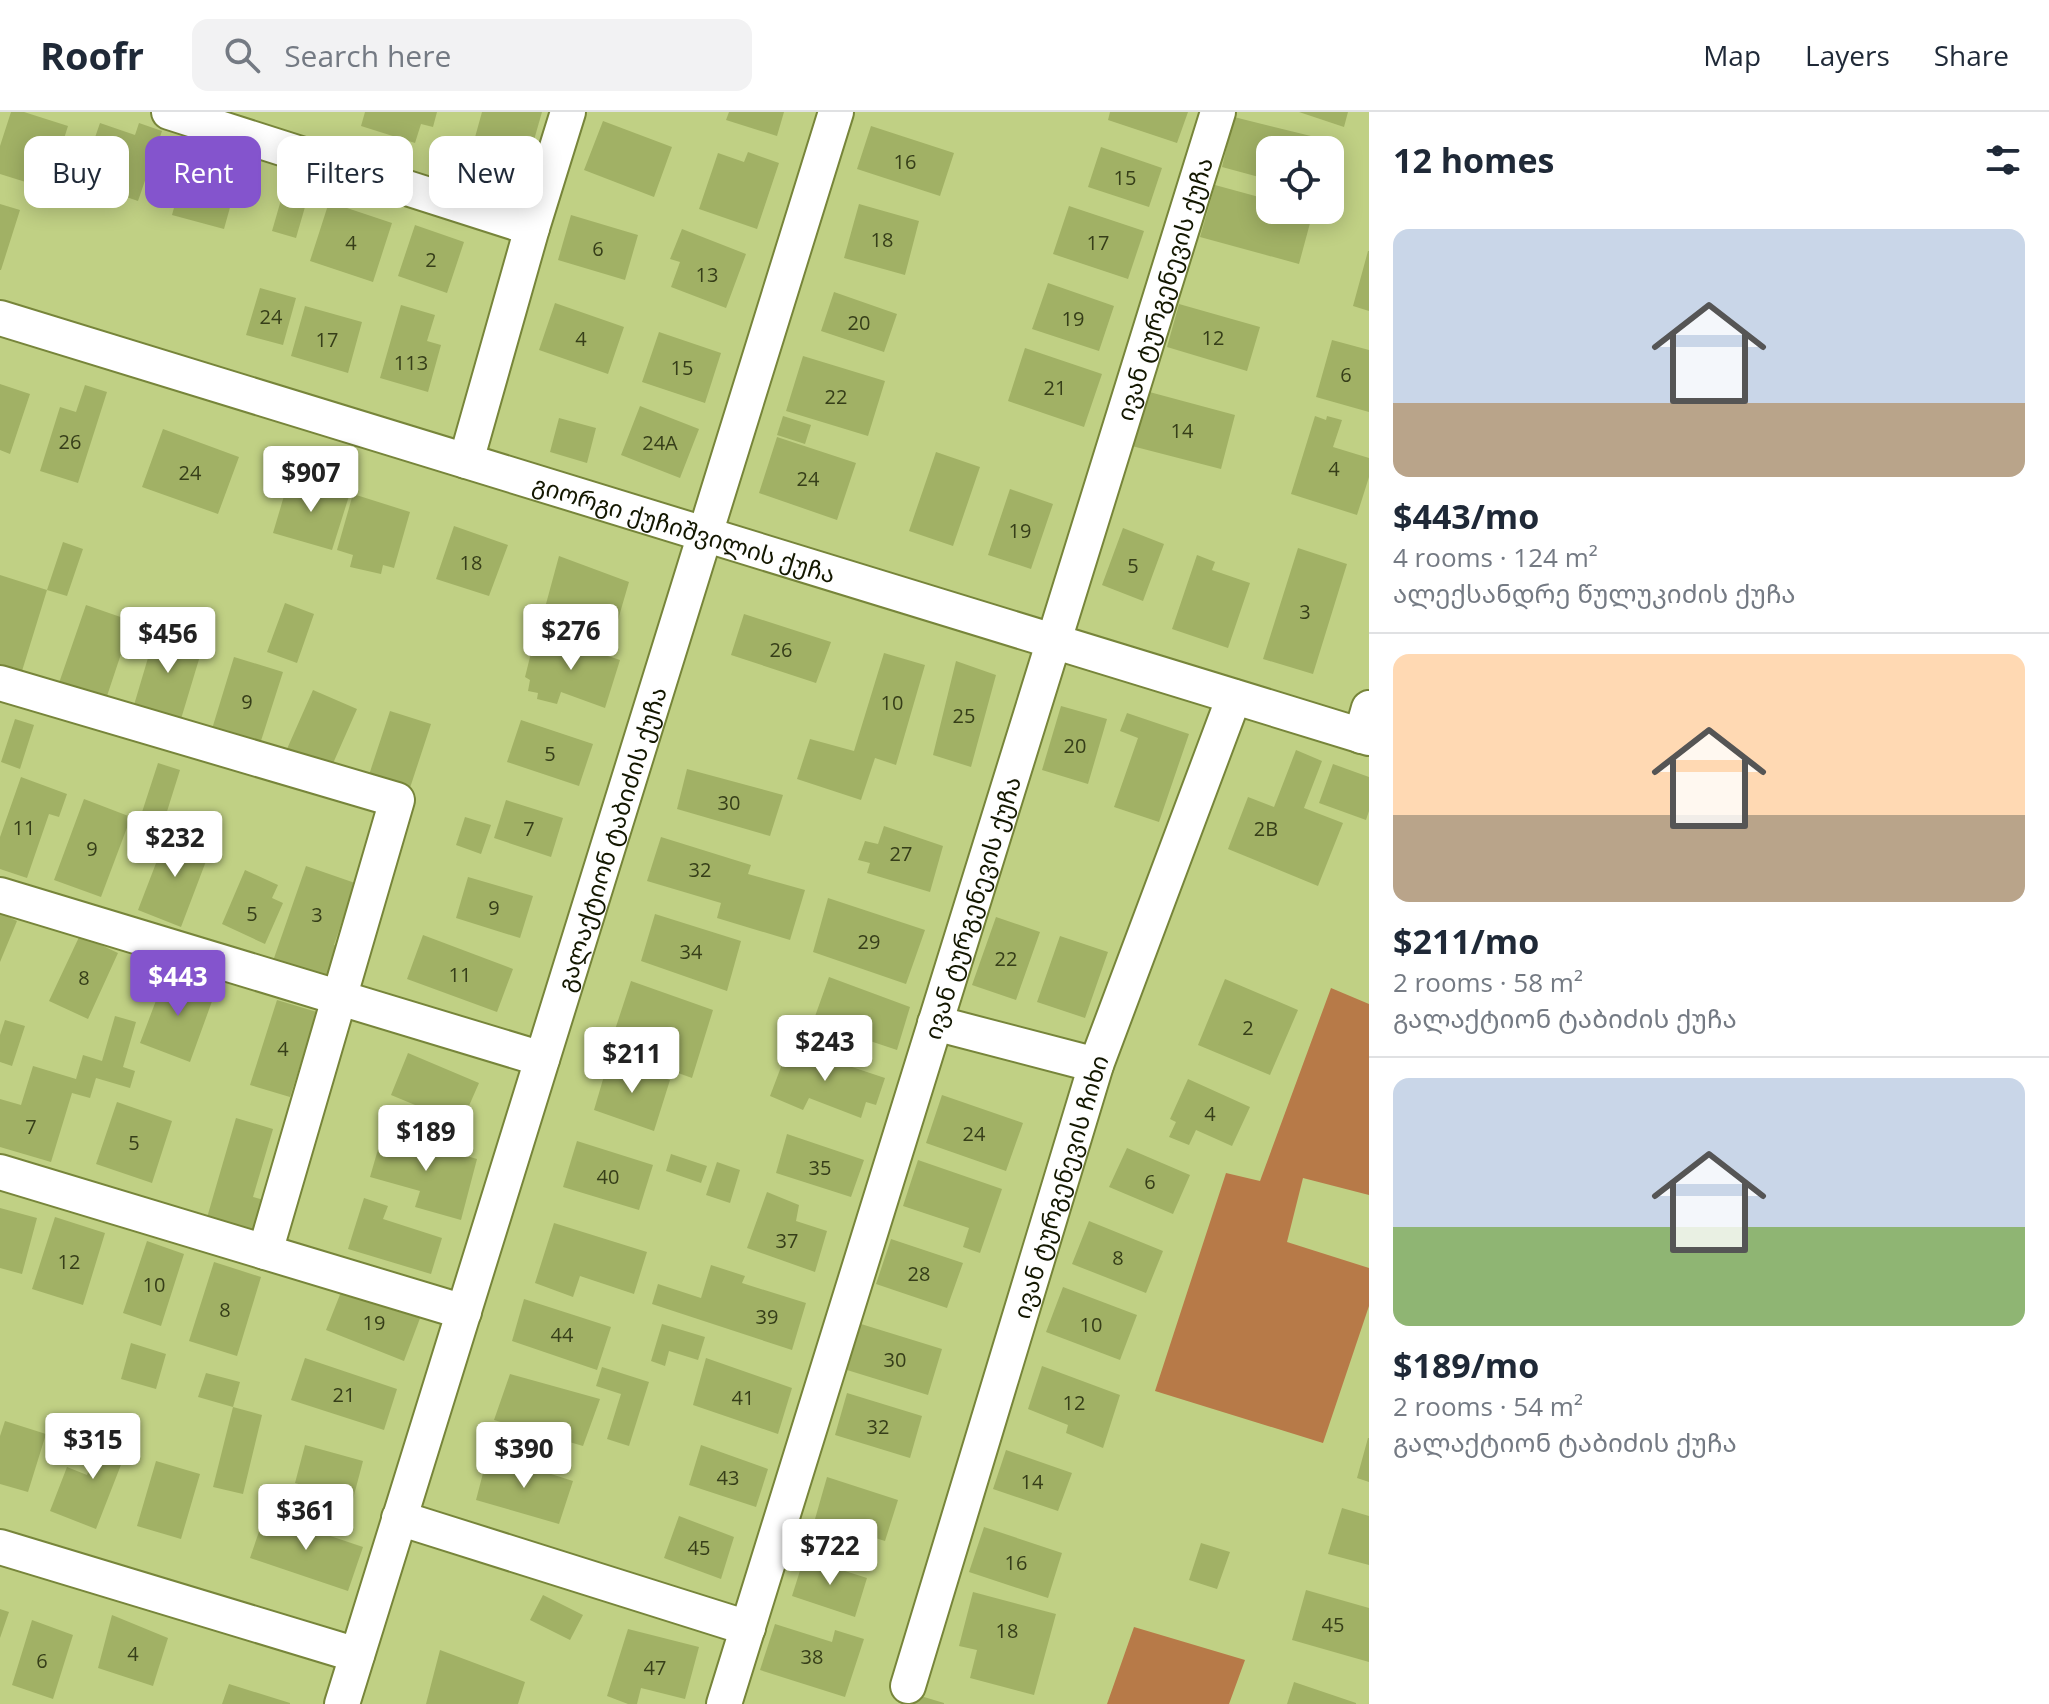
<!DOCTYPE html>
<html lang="en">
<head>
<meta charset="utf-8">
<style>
  body { margin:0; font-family:"Open Sans","Noto Sans Georgian",sans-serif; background:#f2f2f3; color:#1f2937; height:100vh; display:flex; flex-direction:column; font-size:30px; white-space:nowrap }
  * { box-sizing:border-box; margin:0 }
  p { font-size:26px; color:#747a83 }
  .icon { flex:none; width:44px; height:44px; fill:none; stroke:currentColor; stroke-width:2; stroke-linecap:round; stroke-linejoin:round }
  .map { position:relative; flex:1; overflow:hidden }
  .side { display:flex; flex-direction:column; background:#fff; width:680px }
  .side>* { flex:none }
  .top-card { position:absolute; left:24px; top:24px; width:760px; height:72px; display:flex; gap:16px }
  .buttons { position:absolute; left:1256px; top:24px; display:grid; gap:16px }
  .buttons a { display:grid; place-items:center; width:88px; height:88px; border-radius:16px; background:#fff; box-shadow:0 4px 20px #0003; font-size:40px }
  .price { position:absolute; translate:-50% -68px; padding:0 18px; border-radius:8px; background:#fff; color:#222; font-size:26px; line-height:52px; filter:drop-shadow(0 2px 4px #0008) }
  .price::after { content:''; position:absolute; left:50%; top:48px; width:24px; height:18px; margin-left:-12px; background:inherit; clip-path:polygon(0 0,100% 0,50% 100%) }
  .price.current { background:#8454cd; color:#fff }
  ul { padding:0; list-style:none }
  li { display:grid; align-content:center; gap:16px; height:424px; padding:0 24px }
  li+li { border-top:2px solid #e0e1e3 }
  li span { display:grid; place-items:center; height:248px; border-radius:16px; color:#555 }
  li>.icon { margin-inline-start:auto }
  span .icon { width:144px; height:144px; fill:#fffc; stroke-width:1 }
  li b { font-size:34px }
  h2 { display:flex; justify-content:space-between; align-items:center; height:96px; padding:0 24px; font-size:34px }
  .chip { padding:0 28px; border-radius:16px; background:#fff; box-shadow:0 4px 20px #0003; font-size:28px; line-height:72px }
  .chip.current { background:#8454cd; color:#fff }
  header { display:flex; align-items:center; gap:48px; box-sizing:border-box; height:112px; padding:0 40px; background:#fff; border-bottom:2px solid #e0e1e3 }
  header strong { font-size:38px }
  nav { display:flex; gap:44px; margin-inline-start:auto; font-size:28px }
  .search { width:560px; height:72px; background:#f2f2f3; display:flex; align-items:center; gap:20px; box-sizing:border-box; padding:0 28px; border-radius:16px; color:#747a83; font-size:30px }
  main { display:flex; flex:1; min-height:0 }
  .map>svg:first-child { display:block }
  .forest { fill:#b77a48 }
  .building { fill:#a1b165 }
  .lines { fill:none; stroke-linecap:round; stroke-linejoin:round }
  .minor-casing { stroke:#77853a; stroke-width:38 }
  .minor { stroke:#fff; stroke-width:34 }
  .labels { text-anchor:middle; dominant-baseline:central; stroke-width:6; stroke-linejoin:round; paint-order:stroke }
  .number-label { font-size:20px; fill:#363e19 }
  .street-label { font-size:24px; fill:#131700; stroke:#c0d084 }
</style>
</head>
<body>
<header>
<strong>Roofr</strong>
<div class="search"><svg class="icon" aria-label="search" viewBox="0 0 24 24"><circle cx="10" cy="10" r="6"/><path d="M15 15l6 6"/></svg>Search here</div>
<nav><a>Map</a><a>Layers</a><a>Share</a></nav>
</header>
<main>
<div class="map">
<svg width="1369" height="1592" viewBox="0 0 1369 1592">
  <rect width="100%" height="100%" fill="#c0d084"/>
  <path class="forest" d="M1331,876L1369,892V1083L1303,1066L1287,1130L1369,1156V1194L1323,1331L1155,1279L1226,1061L1260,1069Z
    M1134,1515L1245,1548L1229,1592H1107Z"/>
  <path class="building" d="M11,0H24L68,14L48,77L0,62V34Z
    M365,0H437L433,15L421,12L415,31L361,14Z
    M482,0H542L524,63L469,47Z
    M729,0H784L777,24L726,8Z
    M1110,0H1188L1177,31L1108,8Z
    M1299,0H1348L1344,15Z
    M1234,5L1315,25L1312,38H1270V68L1222,55Z
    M603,9L672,35L654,85L584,58Z
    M100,11L135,23L139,11L162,19L138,89L80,69Z
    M871,14L954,41L940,84L857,57Z
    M441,31L463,38L460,48L487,56L479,83L430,68Z
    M1101,35L1162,56L1149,95L1088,75Z
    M748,40L779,51L757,117L699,97L718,41L744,50Z
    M189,41L221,49L219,57L239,63L224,117L172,103Z
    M292,50L316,57L296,126L272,119Z
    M1215,73L1270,88V98H1306L1313,100L1299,152L1200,125Z
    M329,90L392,111L373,170L310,149Z
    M0,92L20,98L1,158H0Z
    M859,92L919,109L905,163L844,146Z
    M1069,94L1144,119L1128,167L1053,142Z
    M571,103L638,123L625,168L558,148Z
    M415,113L464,130L447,181L398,164Z
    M682,117L746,142L726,196L671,175L680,150L670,147Z
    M1368,139H1369V199L1353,194Z
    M1048,171L1114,194L1099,239L1032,217Z
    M260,176L296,186L283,233L246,223Z
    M834,180L897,202L884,240L821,219Z
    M555,191L624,215L608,262L539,238Z
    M1179,192L1260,215L1247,259L1167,235Z
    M401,193L435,203L427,229L441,233L428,280L380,266Z
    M305,194L362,210L348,261L291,244Z
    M659,220L721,241L705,291L642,270Z
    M1332,228L1369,238V300L1316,285Z
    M1025,236L1102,262L1084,315L1008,289Z
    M803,244L885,269L868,324L786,299Z
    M0,272L30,282L10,342L0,338Z
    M85,273L107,280L78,371L40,359L60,295L76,300Z
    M1142,278L1235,303L1221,357L1128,333Z
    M640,294L699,317L680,366L621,343Z
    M783,304L811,313L805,332L777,323Z
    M1315,304L1326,308L1327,304L1342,308L1333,335L1369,346V365L1357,403L1291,382Z
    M559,306L596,316L587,351L550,340Z
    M163,317L239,345L218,402L142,375Z
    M777,325L856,351L837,408L759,381Z
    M936,340L980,355L953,434L909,419Z
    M289,367L349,384L332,438L273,421Z
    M1010,377L1053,392L1031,457L988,443Z
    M353,382L410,400L394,456L383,453L381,462L350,455L353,443L337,438Z
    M454,414L508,433L489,484L436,467Z
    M1123,416L1164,432L1143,489L1102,473Z
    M63,430L83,437L67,484L47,478Z
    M1298,436L1347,452L1313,562L1263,547Z
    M1197,443L1215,450L1212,458L1250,471L1228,536L1172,517Z
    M559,444L629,470L615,518L567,503L564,510L543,503Z
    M0,463L47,478L22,559L0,552Z
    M285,491L314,502L297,551L267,540Z
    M86,493L132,509L106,587L59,571Z
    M744,502L831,530L816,571L731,543Z
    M156,519L203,534L181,607L134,593Z
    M546,523L620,548L605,596L561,580L557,592L537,587L538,581L528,579L530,568L525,565L531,541L539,535Z
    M884,541L925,553L896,653L875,646L861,688L797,667L810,627L854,639Z
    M234,545L283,560L260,632L212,617Z
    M956,549L996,563L971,655L933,643Z
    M313,578L357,597L327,665L283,646Z
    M1061,594L1107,607L1088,672L1042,658Z
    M390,599L431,612L407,685L366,672Z
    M1127,601L1189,622L1159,710L1114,695L1138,626L1120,619Z
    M15,607L34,613L20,657L1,650Z
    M521,608L593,632L579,674L507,650Z
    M1296,638L1322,649L1304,696L1343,711L1318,774L1228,737L1248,685L1274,695Z
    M158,651L180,658L153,744L130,737Z
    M1333,652L1369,665V699L1366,708L1319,691Z
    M687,657L783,683L770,724L677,697Z
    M21,665L67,682L59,705L49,702L27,766L0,757V725Z
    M84,687L131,705L101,785L54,768Z
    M506,688L563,706L551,745L494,726Z
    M465,705L491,713L481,742L456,733Z
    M884,714L943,734L930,780L867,761L870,751L858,748L865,729L878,732Z
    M168,720L211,736L181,815L138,798Z
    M661,725L751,753L748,762L805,778L790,828L717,806L721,791L647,769Z
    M306,754L355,771L334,833L349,838L338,871L273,849Z
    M245,758L278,773L272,786L283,791L265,832L222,812Z
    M468,765L533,784L520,826L456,806Z
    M828,786L925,818L906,872L813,840Z
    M0,801L17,809L0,850Z
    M655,802L741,829L727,879L641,849Z
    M996,805L1040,820L1016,888L972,873Z
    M80,823L118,841L88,907L49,889Z
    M423,823L513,857L497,900L407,867Z
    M1060,824L1108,840L1085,906L1037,890Z
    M166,862L215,881L190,950L140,931Z
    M829,865L910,895L897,938L813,910Z
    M1225,867L1298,898L1270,963L1198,933Z
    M631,869L713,898L692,966L609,936Z
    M277,888L317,900L290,985L250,973Z
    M115,904L136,910L123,955L135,959L130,976L96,966L90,986L72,981L51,1050L0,1035V987L21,993L33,954L76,967L83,943L102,949Z
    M5,908L25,914L12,954L0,950V923Z
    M789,934L885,966L876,993L866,990L861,1006L809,986L803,998L770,984Z
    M408,941L479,971L461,1012L391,983Z
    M609,947L670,968L654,1019L594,998Z
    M1188,967L1250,995L1232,1034L1196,1018L1189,1033L1169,1025L1176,1010L1170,1007Z
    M942,983L1023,1011L1006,1059L926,1031Z
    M117,990L172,1009L152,1071L96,1052Z
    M236,1006L273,1017L253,1085L278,1092L268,1127L206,1109Z
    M383,1020L477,1047L461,1108L415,1095L420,1079L370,1065Z
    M787,1022L864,1048L851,1085L776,1061Z
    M577,1029L653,1053L639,1098L563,1075Z
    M1127,1036L1190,1063L1173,1102L1109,1075Z
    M671,1042L707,1054L701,1071L666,1059Z
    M918,1048L1002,1077L980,1141L963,1135L969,1116L903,1094Z
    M717,1050L740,1058L730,1091L706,1083Z
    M767,1080L799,1093L796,1109L827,1119L815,1160L747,1136Z
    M364,1086L388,1094L383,1107L442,1126L431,1162L348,1137Z
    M0,1096L37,1106L22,1162L0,1156Z
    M55,1105L105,1121L83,1193L32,1177Z
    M1089,1109L1163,1139L1146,1181L1072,1152Z
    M554,1111L647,1140L634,1182L580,1164L573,1185L535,1171Z
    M891,1127L963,1151L947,1196L876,1172Z
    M147,1129L184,1142L161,1214L123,1201Z
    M214,1150L261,1165L237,1244L189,1229Z
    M711,1153L745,1164L742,1171L806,1191L792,1238L652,1192L658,1172L701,1186Z
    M345,1170L422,1201L404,1249L326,1218Z
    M1063,1175L1137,1203L1120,1248L1046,1220Z
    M524,1187L611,1215L597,1258L512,1229Z
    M662,1212L705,1225L698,1248L669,1239L665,1254L651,1249Z
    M861,1212L942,1237L928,1283L847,1258Z
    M131,1231L166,1242L156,1277L121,1267Z
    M305,1246L397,1277L384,1318L291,1288Z
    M706,1246L792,1276L778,1322L693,1293Z
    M1042,1254L1120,1283L1103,1336L1066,1321L1068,1313L1028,1297Z
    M602,1255L649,1270L629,1334L607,1327L621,1282L596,1274Z
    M206,1261L240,1270L233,1295L198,1285Z
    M510,1262L600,1287L583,1334L494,1308Z
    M847,1281L922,1304L910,1346L835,1323Z
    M233,1295L262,1303L243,1382L213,1375Z
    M5,1309L46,1322L28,1380L0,1372V1324Z
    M107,1312L133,1322L96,1417L50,1399L67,1355L87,1363Z
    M1368,1326H1369V1370L1357,1366Z
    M305,1333L363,1349L353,1387L295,1371Z
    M701,1333L768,1357L756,1395L689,1373Z
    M1006,1338L1072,1361L1058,1399L993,1377Z
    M488,1342L573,1369L559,1412L476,1388Z
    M156,1349L200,1362L181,1427L137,1414Z
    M827,1365L898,1388L885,1429L815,1407Z
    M1342,1396L1369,1404V1453L1328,1442Z
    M265,1402L363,1435L348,1479L250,1446Z
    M679,1404L734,1425L721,1467L664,1446Z
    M984,1415L1062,1441L1048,1486L969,1460Z
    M1201,1431L1230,1440L1217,1477L1189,1468Z
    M804,1446L867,1466L855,1505L792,1484Z
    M1306,1478L1369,1496V1550L1292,1528Z
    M973,1480L1056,1502L1034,1583L970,1566L977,1538L959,1534Z
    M543,1483L583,1503L570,1528L530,1508Z
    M0,1497L9,1500L0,1526Z
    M112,1503L168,1526L153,1574L98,1556Z
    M32,1508L73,1523L53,1587L12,1573Z
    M775,1512L832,1530L835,1518L864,1527L845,1585L760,1558Z
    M628,1517L699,1535L685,1587L641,1576L637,1592H628L607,1584Z
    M440,1538L525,1570L518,1592H426Z
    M1294,1570L1356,1591V1592H1287Z
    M229,1572L290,1591V1592H222Z
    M914,1582L944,1591V1592H911Z"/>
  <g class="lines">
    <defs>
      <g id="minor">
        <path d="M169,0L532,116"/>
        <path id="s1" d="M0,206L1369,626"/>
        <path d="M466,349L532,116L568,0"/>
        <path d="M0,571L397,688L265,1140"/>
        <path d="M1361,624L1369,596"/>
        <path d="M0,783L542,947"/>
        <path d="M935,911L1096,953"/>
        <path d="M0,1060L464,1200"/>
        <path d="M399,1406L748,1516"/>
        <path d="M0,1435L357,1543"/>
        <path id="s2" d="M908,1574L1096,953L1234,585"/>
        <path id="s3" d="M342,1592L836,0"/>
        <path id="s4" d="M724,1592L1218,0"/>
      </g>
    </defs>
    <use href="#minor" class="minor-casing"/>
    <use href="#minor" class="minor"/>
  </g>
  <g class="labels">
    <g class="number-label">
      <text x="905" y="49">16</text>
      <text x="1125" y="65">15</text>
      <text x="882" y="127">18</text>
      <text x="351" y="130">4</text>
      <text x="1098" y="130">17</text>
      <text x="598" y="136">6</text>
      <text x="431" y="147">2</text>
      <text x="707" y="162">13</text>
      <text x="271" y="204">24</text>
      <text x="1073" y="206">19</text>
      <text x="859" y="210">20</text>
      <text x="1213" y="225">12</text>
      <text x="581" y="226">4</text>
      <text x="327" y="227">17</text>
      <text x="411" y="250">113</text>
      <text x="682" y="255">15</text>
      <text x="1346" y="262">6</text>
      <text x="1055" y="275">21</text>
      <text x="836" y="284">22</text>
      <text x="1182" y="318">14</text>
      <text x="70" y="329">26</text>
      <text x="660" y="330">24A</text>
      <text x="1334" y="356">4</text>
      <text x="190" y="360">24</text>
      <text x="808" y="366">24</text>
      <text x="1020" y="418">19</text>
      <text x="471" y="450">18</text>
      <text x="1133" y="453">5</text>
      <text x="1305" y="499">3</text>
      <text x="781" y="537">26</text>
      <text x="247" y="589">9</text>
      <text x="892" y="590">10</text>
      <text x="964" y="603">25</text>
      <text x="1075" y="633">20</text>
      <text x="550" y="641">5</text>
      <text x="729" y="690">30</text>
      <text x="24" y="715">11</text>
      <text x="529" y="716">7</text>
      <text x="1266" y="716">2B</text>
      <text x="92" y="736">9</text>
      <text x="901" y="741">27</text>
      <text x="700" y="757">32</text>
      <text x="494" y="795">9</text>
      <text x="252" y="801">5</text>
      <text x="317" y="802">3</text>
      <text x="869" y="829">29</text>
      <text x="691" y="839">34</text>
      <text x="1006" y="846">22</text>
      <text x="460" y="862">11</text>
      <text x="84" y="865">8</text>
      <text x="1248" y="915">2</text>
      <text x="283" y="936">4</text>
      <text x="1210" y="1001">4</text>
      <text x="31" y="1014">7</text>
      <text x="974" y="1021">24</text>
      <text x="134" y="1030">5</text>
      <text x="820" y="1055">35</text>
      <text x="608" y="1064">40</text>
      <text x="1150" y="1069">6</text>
      <text x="787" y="1128">37</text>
      <text x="1118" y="1145">8</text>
      <text x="69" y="1149">12</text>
      <text x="919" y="1161">28</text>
      <text x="154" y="1172">10</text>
      <text x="225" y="1197">8</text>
      <text x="767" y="1204">39</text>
      <text x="374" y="1210">19</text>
      <text x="1091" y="1212">10</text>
      <text x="562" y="1222">44</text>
      <text x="895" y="1247">30</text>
      <text x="344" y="1282">21</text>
      <text x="743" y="1285">41</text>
      <text x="1074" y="1290">12</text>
      <text x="878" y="1314">32</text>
      <text x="728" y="1365">43</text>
      <text x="1032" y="1369">14</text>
      <text x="699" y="1435">45</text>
      <text x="1016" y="1450">16</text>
      <text x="1333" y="1512">45</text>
      <text x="1007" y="1518">18</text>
      <text x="133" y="1541">4</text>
      <text x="812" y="1544">38</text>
      <text x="42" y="1548">6</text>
      <text x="655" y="1555">47</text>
    </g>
    <g class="street-label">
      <text stroke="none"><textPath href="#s4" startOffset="1482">ივან ტურგენევის ქუჩა</textPath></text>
      <text stroke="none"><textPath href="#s1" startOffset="716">გიორგი ქუჩიშვილის ქუჩა</textPath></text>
      <text stroke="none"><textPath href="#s3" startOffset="906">გალაქტიონ ტაბიძის ქუჩა</textPath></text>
      <text stroke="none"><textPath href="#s4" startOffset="834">ივან ტურგენევის ქუჩა</textPath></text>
      <text stroke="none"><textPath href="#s2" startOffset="522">ივან ტურგენევის ჩიხი</textPath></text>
    </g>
  </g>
</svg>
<div class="buttons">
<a><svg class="icon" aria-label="locate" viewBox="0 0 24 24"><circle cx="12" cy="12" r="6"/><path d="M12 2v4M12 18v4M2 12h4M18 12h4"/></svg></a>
</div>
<b class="price" style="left:311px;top:402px">$907</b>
<b class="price" style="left:571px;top:560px">$276</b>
<b class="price" style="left:168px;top:563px">$456</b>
<b class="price" style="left:175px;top:767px">$232</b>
<b class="price current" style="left:178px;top:906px">$443</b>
<b class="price" style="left:825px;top:971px">$243</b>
<b class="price" style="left:632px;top:983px">$211</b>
<b class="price" style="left:426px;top:1061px">$189</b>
<b class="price" style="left:93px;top:1369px">$315</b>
<b class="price" style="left:524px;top:1378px">$390</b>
<b class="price" style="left:306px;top:1440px">$361</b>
<b class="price" style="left:830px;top:1475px">$722</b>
<div class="top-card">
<a class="chip">Buy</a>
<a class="chip current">Rent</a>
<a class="chip">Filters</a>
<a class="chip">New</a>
</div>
</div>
<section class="side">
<h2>12 homes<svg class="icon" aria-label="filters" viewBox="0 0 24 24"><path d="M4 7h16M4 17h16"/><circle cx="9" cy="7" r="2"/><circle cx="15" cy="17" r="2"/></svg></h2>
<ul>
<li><span style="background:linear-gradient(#c9d6e8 70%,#b9a48a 0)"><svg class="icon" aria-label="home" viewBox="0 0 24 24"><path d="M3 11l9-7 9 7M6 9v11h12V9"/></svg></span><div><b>$443/mo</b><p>4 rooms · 124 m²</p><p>ალექსანდრე წულუკიძის ქუჩა</p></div></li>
<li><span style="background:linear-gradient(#ffd9b3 65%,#b9a48a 0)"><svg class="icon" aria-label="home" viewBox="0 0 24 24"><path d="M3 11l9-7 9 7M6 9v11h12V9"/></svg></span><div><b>$211/mo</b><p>2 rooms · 58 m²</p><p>გალაქტიონ ტაბიძის ქუჩა</p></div></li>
<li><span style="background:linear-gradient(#c9d6e8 60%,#8fb573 0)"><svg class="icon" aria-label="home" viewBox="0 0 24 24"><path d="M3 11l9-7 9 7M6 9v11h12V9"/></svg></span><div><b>$189/mo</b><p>2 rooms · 54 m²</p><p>გალაქტიონ ტაბიძის ქუჩა</p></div></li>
</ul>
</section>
</main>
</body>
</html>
